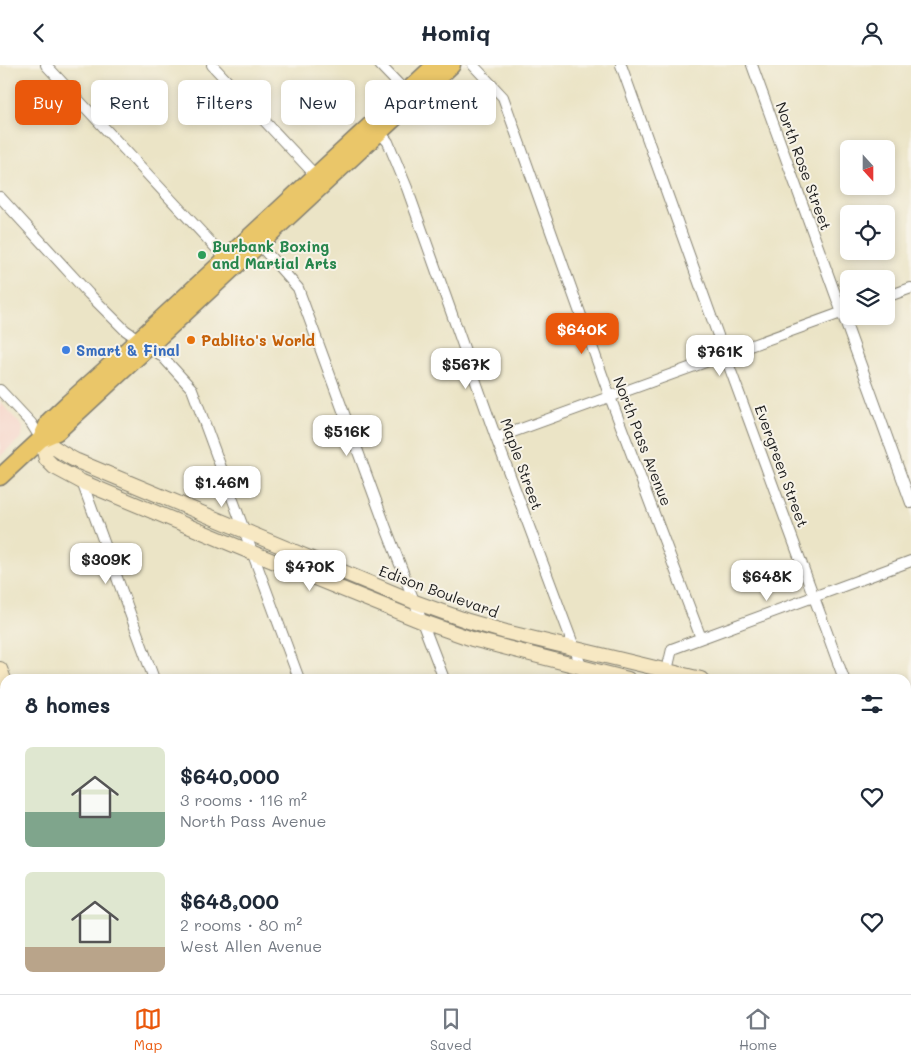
<!DOCTYPE html>
<html lang="en">
<head>
<meta charset="utf-8">
<style>
  body { margin:0; font-family:Mali,sans-serif; background:#f6f6f7; color:#1f2937; height:100vh; display:flex; flex-direction:column; font-size:19px; white-space:nowrap }
  * { box-sizing:border-box; margin:0 }
  p { font-size:16px; color:#747a83 }
  .icon { flex:none; width:28px; height:28px; fill:none; stroke:currentColor; stroke-width:2; stroke-linecap:round; stroke-linejoin:round }
  .map { position:relative; flex:1; overflow:hidden }
  .sheet { position:absolute; left:0px; top:609px; width:911px; height:321px; display:flex; flex-direction:column; background:#fff; border-radius:15px 15px 0 0; box-shadow:0 2px 8px #0003 }
  .sheet>* { flex:none }
  .hud { position:absolute; left:15px; top:15px; width:500px; height:45px; display:flex; gap:10px }
  .needle { width:32px; rotate:159deg }
  .controls { position:absolute; left:840px; top:75px; display:grid; gap:10px }
  .controls a { display:grid; place-items:center; width:55px; height:55px; border-radius:8px; background:#fff; box-shadow:0 2px 8px #0003; font-size:25px }
  .price { position:absolute; translate:-50% -42px; padding:0 11px; border-radius:10px; background:#fff; color:#222; font-size:16px; line-height:32px; filter:drop-shadow(0 1px 2px #0008) }
  .price::after { content:''; position:absolute; left:50%; top:30px; width:15px; height:11px; margin-left:-8px; background:inherit; clip-path:polygon(0 0,100% 0,50% 100%) }
  .price.current { background:#ea580c; color:#fff }
  ul { padding:0; list-style:none }
  li { display:flex; align-items:center; gap:15px; height:125px; padding:0 25px }
  li span { display:grid; place-items:center; flex:none; width:140px; height:100px; border-radius:8px; color:#555 }
  li>.icon { margin-inline-start:auto }
  span .icon { width:60px; height:60px; fill:#fffc; stroke-width:1 }
  li b { font-size:21px }
  h2 { display:flex; justify-content:space-between; align-items:center; height:60px; padding:0 25px; font-size:21px }
  .tag { padding:0 18px; border-radius:8px; background:#fff; box-shadow:0 2px 8px #0003; font-size:18px; line-height:45px }
  .tag.current { background:#ea580c; color:#fff }
  header { display:flex; justify-content:space-between; align-items:center; height:65px; padding:0 25px; background:#fff; font-size:22px; font-weight:700 }
  .dock { display:flex; justify-content:space-around; align-items:center; height:70px; border-top:1px solid #e0e1e3; background:#fff; font-size:14px; color:#747a83 }
  .dock a { display:grid; justify-items:center; gap:2px }
  .dock .current { color:#ea580c }
  .map>svg:first-child { display:block }
  .built { fill:#f7d1c6 }
  .lines { fill:none; stroke-linecap:round; stroke-linejoin:round }
  .minor-casing { stroke:#848071; stroke-width:12 }
  .secondary-casing { stroke:#848071; stroke-width:16 }
  .primary-casing { stroke:#848071; stroke-width:19 }
  .minor { stroke:#fff; stroke-width:10 }
  .secondary { stroke:#f7e8c3; stroke-width:14 }
  .primary { stroke:#eac669; stroke-width:16 }
  .leisure-dot { fill:#2e9e5b; stroke:#f7f3e8; stroke-width:2 }
  .food-dot { fill:#e8710a; stroke:#f7f3e8; stroke-width:2 }
  .shop-dot { fill:#3f7fe0; stroke:#f7f3e8; stroke-width:2 }
  .labels { text-anchor:middle; dominant-baseline:central; stroke-width:4; stroke-linejoin:round; paint-order:stroke }
  .street-label { font-size:15px; fill:#1c1c1c; stroke:#f7f3e8 }
  .leisure-label { font-size:15px; font-weight:bold; fill:#27864d; stroke:#f7f3e8; text-anchor:start }
  .food-label { font-size:15px; font-weight:bold; fill:#c56008; stroke:#f7f3e8; text-anchor:start }
  .shop-label { font-size:15px; font-weight:bold; fill:#366cbe; stroke:#f7f3e8; text-anchor:start }
</style>
</head>
<body>
<header><svg class="icon" aria-label="back" viewBox="0 0 24 24"><path d="M15 5l-7 7 7 7"/></svg>Homiq<svg class="icon" aria-label="person" viewBox="0 0 24 24"><circle cx="12" cy="8" r="4"/><path d="M4 21q1-7 8-7t8 7"/></svg></header>
<div class="map">
<svg width="911" height="929" viewBox="0 0 911 929">
  <rect width="100%" height="100%" fill="#f7f3e8"/>
  <filter id="ink" filterUnits="userSpaceOnUse"><feTurbulence type="fractalNoise" baseFrequency=".02" numOctaves="2"/><feDisplacementMap in="SourceGraphic" scale="10" xChannelSelector="R" yChannelSelector="G"/><feConvolveMatrix kernelMatrix="1 2 1 2 8 2 1 2 1" color-interpolation-filters="sRGB"/></filter>
  <filter id="wash" filterUnits="userSpaceOnUse"><feTurbulence type="fractalNoise" baseFrequency=".0096" numOctaves="4" result="noise"/><feDisplacementMap in="SourceGraphic" scale="20" xChannelSelector="R" yChannelSelector="G"/><feGaussianBlur stdDeviation="1.12" result="paint"/><feColorMatrix in="noise" values="0 0 0 0 0 0 0 0 0 0 0 0 0 0 0 0 0 1.4 0 .05"/><feComposite in="paint" operator="in"/></filter>
  <g filter="url(#wash)">
    <rect width="100%" height="100%" fill="#ebe4c6"/>
    <path class="built" d="M0,337L23,362L22,372L0,391Z
      M342,925H688L690,929H344Z"/>
  </g>
  <g filter="url(#ink)">
    <g class="lines">
      <defs>
        <path id="minor" d="M46,0L229,197
          M212,0L319,114
          M380,0L408,29
          M473,0L503,32L610,332L701,573
          M621,0L725,290L844,614
          M752,0L911,438
          M377,64L388,77L407,123L496,373L586,614
          M0,132L89,229L125,265L161,290L192,324L299,614
          M256,176L298,223L386,463L444,614
          M886,232L911,223
          M0,325L31,358L41,374
          M496,373L849,245
          M82,417L154,614
          M665,614L672,584L911,496
          M906,781L911,794
          M270,925L271,929
          M698,925L700,929
          M830,925L832,929"/>
        <path id="secondary" d="M41,374C53,381 64,390 77,396L415,537L468,556L506,567L701,614
          M41,374L46,394L54,402L82,417L253,488L421,556L472,574L628,614
          M0,604L5,617
          M906,651H911
          M906,668L911,669
          M118,925L119,929"/>
        <path id="primary" d="M41,374L49,356L68,338L138,275L435,0
          M0,412L41,374L57,367L452,0"/>
      </defs>
      <use href="#minor" class="minor-casing"/>
      <use href="#secondary" class="secondary-casing"/>
      <use href="#primary" class="primary-casing"/>
      <use href="#minor" class="minor"/>
      <use href="#secondary" class="secondary"/>
      <use href="#primary" class="primary"/>
    </g>
  </g>
  <circle class="leisure-dot" cx="202" cy="190" r="5"/>
  <circle class="food-dot" cx="191" cy="275" r="5"/>
  <circle class="shop-dot" cx="66" cy="285" r="5"/>
  <g class="labels">
    <g class="street-label">
      <text transform="translate(804 101) rotate(70)">North Rose Street</text>
      <text transform="translate(643 376) rotate(69)">North Pass Avenue</text>
      <text transform="translate(522 399) rotate(70)">Maple Street</text>
      <text transform="translate(782 401) rotate(70)">Evergreen Street</text>
      <text transform="translate(439 526) rotate(20)">Edison Boulevard</text>
    </g>
    <g class="leisure-label">
      <text x="212" y="181">Burbank Boxing<tspan x="212" dy="17">and Martial Arts</tspan></text>
    </g>
    <g class="food-label">
      <text x="201" y="275">Pablito's World</text>
    </g>
    <g class="shop-label">
      <text x="76" y="285">Smart &amp; Final</text>
    </g>
  </g>
</svg>
<div class="controls">
<a><svg class="needle" viewBox="-14 -14 28 28"><path d="M0-13l5 13h-10z" fill="#e53935"/><path d="M0 13l5-13h-10z" fill="#747a83"/></svg></a>
<a><svg class="icon" aria-label="locate" viewBox="0 0 24 24"><circle cx="12" cy="12" r="6"/><path d="M12 2v4M12 18v4M2 12h4M18 12h4"/></svg></a>
<a><svg class="icon" aria-label="layers" viewBox="0 0 24 24"><path d="M12 4l9 5-9 5-9-5zM3 14l9 5 9-5"/></svg></a>
</div>
<b class="price current" style="left:582px;top:290px">$640K</b>
<b class="price" style="left:720px;top:312px">$761K</b>
<b class="price" style="left:466px;top:325px">$567K</b>
<b class="price" style="left:347px;top:392px">$516K</b>
<b class="price" style="left:222px;top:443px">$1.46M</b>
<b class="price" style="left:106px;top:520px">$309K</b>
<b class="price" style="left:310px;top:527px">$470K</b>
<b class="price" style="left:767px;top:537px">$648K</b>
<div class="hud">
<a class="tag current">Buy</a>
<a class="tag">Rent</a>
<a class="tag">Filters</a>
<a class="tag">New</a>
<a class="tag">Apartment</a>
</div>
<section class="sheet">
<h2>8 homes<svg class="icon" aria-label="filters" viewBox="0 0 24 24"><path d="M4 7h16M4 17h16"/><circle cx="9" cy="7" r="2"/><circle cx="15" cy="17" r="2"/></svg></h2>
<ul>
<li><span style="background:linear-gradient(#dfe7d0 65%,#7fa58c 0)"><svg class="icon" aria-label="home" viewBox="0 0 24 24"><path d="M3 11l9-7 9 7M6 9v11h12V9"/></svg></span><div><b>$640,000</b><p>3 rooms · 116 m²</p><p>North Pass Avenue</p></div><svg class="icon" aria-label="heart" viewBox="0 0 24 24"><path d="M12 20l-8-8c-3-5 5-10 8-4 3-6 11-1 8 4z"/></svg></li>
<li><span style="background:linear-gradient(#dfe7d0 75%,#b9a48a 0)"><svg class="icon" aria-label="home" viewBox="0 0 24 24"><path d="M3 11l9-7 9 7M6 9v11h12V9"/></svg></span><div><b>$648,000</b><p>2 rooms · 80 m²</p><p>West Allen Avenue</p></div><svg class="icon" aria-label="heart" viewBox="0 0 24 24"><path d="M12 20l-8-8c-3-5 5-10 8-4 3-6 11-1 8 4z"/></svg></li>
</ul>
</section>
</div>
<nav class="dock">
<a class="current"><svg class="icon" aria-label="map" viewBox="0 0 24 24"><path d="M3 6l6-2 6 2 6-2v14l-6 2-6-2-6 2zM9 4v14M15 6v14"/></svg>Map</a>
<a><svg class="icon" aria-label="saved" viewBox="0 0 24 24"><path d="M7 4h10v16l-5-4-5 4z"/></svg>Saved</a>
<a><svg class="icon" aria-label="home" viewBox="0 0 24 24"><path d="M3 11l9-7 9 7M6 9v11h12V9"/></svg>Home</a>
</nav>
</body>
</html>
